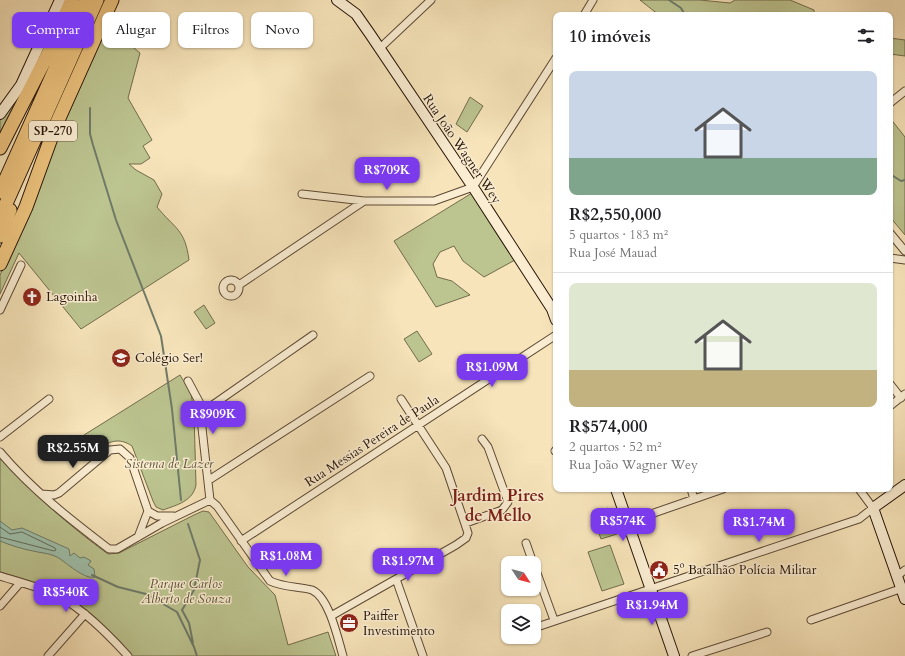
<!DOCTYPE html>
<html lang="pt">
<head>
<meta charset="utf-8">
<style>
  body { margin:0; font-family:Cardo,serif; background:#f2f2f2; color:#202124; height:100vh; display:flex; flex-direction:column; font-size:15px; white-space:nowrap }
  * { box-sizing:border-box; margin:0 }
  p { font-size:13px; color:#757577 }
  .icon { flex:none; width:22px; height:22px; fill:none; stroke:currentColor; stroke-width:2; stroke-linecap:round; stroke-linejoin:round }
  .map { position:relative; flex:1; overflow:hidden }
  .sheet { position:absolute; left:553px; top:12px; width:340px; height:480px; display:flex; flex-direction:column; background:#fff; border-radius:8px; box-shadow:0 1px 3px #0004 }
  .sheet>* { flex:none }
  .top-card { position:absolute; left:12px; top:12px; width:380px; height:36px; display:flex; gap:8px }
  .needle { width:26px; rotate:126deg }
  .controls { position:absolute; left:501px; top:556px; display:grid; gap:8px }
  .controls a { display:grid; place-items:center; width:40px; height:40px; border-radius:8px; background:#fff; box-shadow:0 1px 3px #0004; font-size:20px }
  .price { position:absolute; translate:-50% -34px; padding:0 9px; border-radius:8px; background:#7c3aed; color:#fff; font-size:13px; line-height:26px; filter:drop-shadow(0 1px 2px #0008) }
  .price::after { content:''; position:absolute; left:50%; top:24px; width:12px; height:9px; margin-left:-6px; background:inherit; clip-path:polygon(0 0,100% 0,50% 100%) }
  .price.current { background:#222; color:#fff }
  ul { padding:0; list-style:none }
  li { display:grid; align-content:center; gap:8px; height:212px; padding:0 16px }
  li+li { border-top:1px solid #e0e0e0 }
  li span { display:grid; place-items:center; height:124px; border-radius:8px; color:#555 }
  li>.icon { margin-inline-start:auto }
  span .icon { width:72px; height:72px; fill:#fffc; stroke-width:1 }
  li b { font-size:17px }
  h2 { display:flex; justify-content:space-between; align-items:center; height:48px; padding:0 16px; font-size:17px }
  .tag { padding:0 14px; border-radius:8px; background:#fff; box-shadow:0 1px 3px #0004; font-size:14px; line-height:36px }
  .tag.current { background:#7c3aed; color:#fff }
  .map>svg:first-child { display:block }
  .green { fill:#bcc490; stroke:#726c4c }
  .water { fill:#9ebfaa; stroke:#6f7b69 }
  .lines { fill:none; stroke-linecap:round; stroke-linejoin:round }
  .shore { stroke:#636a59; stroke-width:1 }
  .stream { stroke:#6f7b69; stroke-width:2 }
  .street-casing { stroke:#5c4934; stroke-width:9 }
  .secondary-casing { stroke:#281508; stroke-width:12 }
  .highway-casing { stroke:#281508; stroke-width:15 }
  .street { stroke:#faedd2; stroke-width:7 }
  .secondary { stroke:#faedd2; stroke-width:10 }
  .highway { stroke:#ecc27d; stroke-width:13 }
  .labels { text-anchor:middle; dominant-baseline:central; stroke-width:3; stroke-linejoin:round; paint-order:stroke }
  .shield { fill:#faedd2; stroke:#675645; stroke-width:1 }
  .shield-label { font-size:12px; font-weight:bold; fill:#281508 }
  .street-label { font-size:13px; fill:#281508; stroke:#faedd2 }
  .poi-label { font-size:13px; fill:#281508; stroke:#faedd2; text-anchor:start }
  .park-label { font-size:13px; font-style:italic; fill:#5c5238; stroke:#faedd2 }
  .district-label { font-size:17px; font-weight:bold; fill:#7a1f14; stroke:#faedd2 }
</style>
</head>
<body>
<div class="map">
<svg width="905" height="656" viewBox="0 0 905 656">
  <rect width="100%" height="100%" fill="#f7e4ba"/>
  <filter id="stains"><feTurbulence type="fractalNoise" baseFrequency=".005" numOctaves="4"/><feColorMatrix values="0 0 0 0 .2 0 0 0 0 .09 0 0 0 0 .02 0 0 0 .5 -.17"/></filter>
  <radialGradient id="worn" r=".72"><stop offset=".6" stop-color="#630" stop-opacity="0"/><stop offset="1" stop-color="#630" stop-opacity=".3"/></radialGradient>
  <path class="green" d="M66,0L0,141V120L25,86Z
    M640,0H700L730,3L735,0H790L814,10V15H659Z
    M103,28L116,33L140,53L128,98L152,140L143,146L150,158L141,164H129L136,170L154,180L162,194L157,207C175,229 185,229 189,260L81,329L19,253L0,294V275L14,245L56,134Z
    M890,38L905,40V56L890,54Z
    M470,97L483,106L467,132L456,124Z
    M890,118L905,137V235L890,217Z
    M472,193L515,260L484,277L463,261L454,246L440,252L433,264L437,277L452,281L470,295L436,307L394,241Z
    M204,305L215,323L206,329L194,312Z
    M417,331L432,354L419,362L404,339Z
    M180,375L191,393L194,413L196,485C193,501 177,505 163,510L156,507L153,501L132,446C119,437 108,441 97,451L84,435Z
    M0,458C29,491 72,528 108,554L119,553L194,515L203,511L209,512L248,567L275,595L288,645L328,632L336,656H132C111,632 88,606 58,592C41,583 19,578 0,572Z
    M608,508L617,534L601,539L592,514Z
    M610,545L624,584L602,591L588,552Z"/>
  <path class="water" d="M0,521L12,530L22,528L69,549L70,556L74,553L80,558L84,557L91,561L88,565L94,569L95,577C84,580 66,562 57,557C49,553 41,553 33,551C22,549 10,545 0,541Z"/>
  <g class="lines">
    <path class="shore" d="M0,527L10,534L22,532L55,548L56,550L54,551L0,537"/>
    <path class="stream" d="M669,0L681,8L685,15
      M90,108V134L93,145L116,220L161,336L172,409L181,500
      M890,174L901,181L905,180
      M188,524L200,560L194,590L182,610L189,623L193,643
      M92,575L118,587L146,594L177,612L194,647
      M194,647L197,656"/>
    <defs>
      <path id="street" d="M584,15L593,0
        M379,49L431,0
        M890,103L905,91
        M302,194L364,201H434L473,187L556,58
        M890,233L905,251
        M890,258L905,260
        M223 288a8 8 0 1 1 16 0a8 8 0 1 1-16 0Z
        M239,285L364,201
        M0,310L21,265
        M188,381L204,411L201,419L210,500
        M890,384L901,398
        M890,406L905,394
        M204,411L313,335
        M0,437L49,399
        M555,451L556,450
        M0,452C31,489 71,520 109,549H117L162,523L210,500
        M209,480L370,376
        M691,489L694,499
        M42,494L54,495L59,493L110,450L120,449L130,458L148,511L138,537
        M210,500L217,506L270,581C285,588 298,586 312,590C329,597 338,639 343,656
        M148,511L157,516H173
        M628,522L723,489
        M466,523L502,510L508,502L488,447L482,439
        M241,541L556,335
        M526,543L533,563
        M534,565L554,620
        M0,576C16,581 34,586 50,592C77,603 108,634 128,656
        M897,576L905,570
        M396,579L423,656
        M0,606L20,583
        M331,616L456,545L466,538L468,533L446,468L401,399
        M811,620L897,590L902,589L905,591
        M534,628L859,519L873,508L859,489
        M48,656L85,614
        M692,656L767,632"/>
      <path id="secondary" d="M337,0L356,14L370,34L473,187L552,309L556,320
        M0,114L21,85L60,0
        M905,485L873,508L905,599
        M616,489L674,656"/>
      <path id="highway" d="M0,148L48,54L72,0
        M0,192L86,0
        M0,217L97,0
        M0,236L10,210
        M0,264L26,207L55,127L112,0"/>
    </defs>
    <use href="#street" class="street-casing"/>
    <use href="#secondary" class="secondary-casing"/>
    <use href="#highway" class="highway-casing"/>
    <use href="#street" class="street"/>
    <use href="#secondary" class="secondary"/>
    <use href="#highway" class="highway"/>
  </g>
  <defs>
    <symbol id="church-disc" viewBox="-11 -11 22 22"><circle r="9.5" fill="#8f2418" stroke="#faedd2"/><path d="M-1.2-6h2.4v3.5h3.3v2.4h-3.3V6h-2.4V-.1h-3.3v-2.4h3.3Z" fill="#fff"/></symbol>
    <symbol id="school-disc" viewBox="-11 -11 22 22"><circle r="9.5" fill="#8f2418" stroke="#faedd2"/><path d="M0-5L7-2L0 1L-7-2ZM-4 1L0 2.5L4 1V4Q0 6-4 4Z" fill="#fff"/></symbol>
    <symbol id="civic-disc" viewBox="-11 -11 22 22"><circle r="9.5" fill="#8f2418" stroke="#faedd2"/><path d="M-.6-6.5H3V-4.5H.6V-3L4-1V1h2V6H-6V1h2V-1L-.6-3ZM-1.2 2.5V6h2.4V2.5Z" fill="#fff"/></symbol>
    <symbol id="office-disc" viewBox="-11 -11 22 22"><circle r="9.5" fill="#8f2418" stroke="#faedd2"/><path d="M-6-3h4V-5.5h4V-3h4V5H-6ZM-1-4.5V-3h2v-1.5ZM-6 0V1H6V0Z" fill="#fff"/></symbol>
  </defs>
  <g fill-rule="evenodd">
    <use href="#church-disc" x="21" y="286" width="22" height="22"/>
    <use href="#school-disc" x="110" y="347" width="22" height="22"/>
    <use href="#civic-disc" x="648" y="559" width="22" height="22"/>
    <use href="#office-disc" x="338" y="612" width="22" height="22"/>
  </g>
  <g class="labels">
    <rect class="shield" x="29" y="121" width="48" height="20" rx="3"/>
    <g class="shield-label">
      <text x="53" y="131">SP-270</text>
    </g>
    <g class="street-label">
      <text transform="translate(462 149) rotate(56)">Rua João Wagner Wey</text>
      <text transform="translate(372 441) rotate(-33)">Rua Messias Pereira de Paula</text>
    </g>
    <g class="poi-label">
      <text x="46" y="297">Lagoinha</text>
      <text x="135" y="358">Colégio Ser!</text>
      <text x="673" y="570">5º Batalhão Polícia Militar</text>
      <text x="363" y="616">Paiffer<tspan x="363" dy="15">Investimento</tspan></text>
    </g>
    <g class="park-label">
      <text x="169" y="464">Sistema de Lazer</text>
      <text x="186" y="584">Parque Carlos<tspan x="186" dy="15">Alberto de Souza</tspan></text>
    </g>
    <g class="district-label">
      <text x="498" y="495">Jardim Pires<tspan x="498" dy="20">de Mello</tspan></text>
    </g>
  </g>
  <rect width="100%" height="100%" filter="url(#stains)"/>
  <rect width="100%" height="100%" fill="url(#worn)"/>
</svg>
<div class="controls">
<a><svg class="needle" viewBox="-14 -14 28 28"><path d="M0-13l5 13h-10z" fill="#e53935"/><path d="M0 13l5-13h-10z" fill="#757577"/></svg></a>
<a><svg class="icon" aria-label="layers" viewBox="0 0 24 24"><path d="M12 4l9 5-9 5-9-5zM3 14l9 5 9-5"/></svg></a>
</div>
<b class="price" style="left:387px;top:191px">R$709K</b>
<b class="price" style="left:492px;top:388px">R$1.09M</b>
<b class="price" style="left:213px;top:435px">R$909K</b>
<b class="price current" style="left:73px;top:469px">R$2.55M</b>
<b class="price" style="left:623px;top:542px">R$574K</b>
<b class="price" style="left:759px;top:543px">R$1.74M</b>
<b class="price" style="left:286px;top:577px">R$1.08M</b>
<b class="price" style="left:408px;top:582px">R$1.97M</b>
<b class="price" style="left:66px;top:613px">R$540K</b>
<b class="price" style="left:652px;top:626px">R$1.94M</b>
<div class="top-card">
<a class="tag current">Comprar</a>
<a class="tag">Alugar</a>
<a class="tag">Filtros</a>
<a class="tag">Novo</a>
</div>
<section class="sheet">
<h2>10 imóveis<svg class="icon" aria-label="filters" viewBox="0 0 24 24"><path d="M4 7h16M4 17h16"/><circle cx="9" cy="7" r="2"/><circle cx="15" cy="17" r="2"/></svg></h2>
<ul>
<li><span style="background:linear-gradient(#c9d6e8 70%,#7fa58c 0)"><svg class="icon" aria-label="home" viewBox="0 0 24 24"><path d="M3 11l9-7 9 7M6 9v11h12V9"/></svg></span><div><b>R$2,550,000</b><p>5 quartos · 183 m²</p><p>Rua José Mauad</p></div></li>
<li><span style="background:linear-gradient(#dfe7d0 70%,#c2b280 0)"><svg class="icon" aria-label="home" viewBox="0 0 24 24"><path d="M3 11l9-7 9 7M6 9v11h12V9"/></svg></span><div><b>R$574,000</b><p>2 quartos · 52 m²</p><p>Rua João Wagner Wey</p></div></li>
</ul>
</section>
</div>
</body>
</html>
